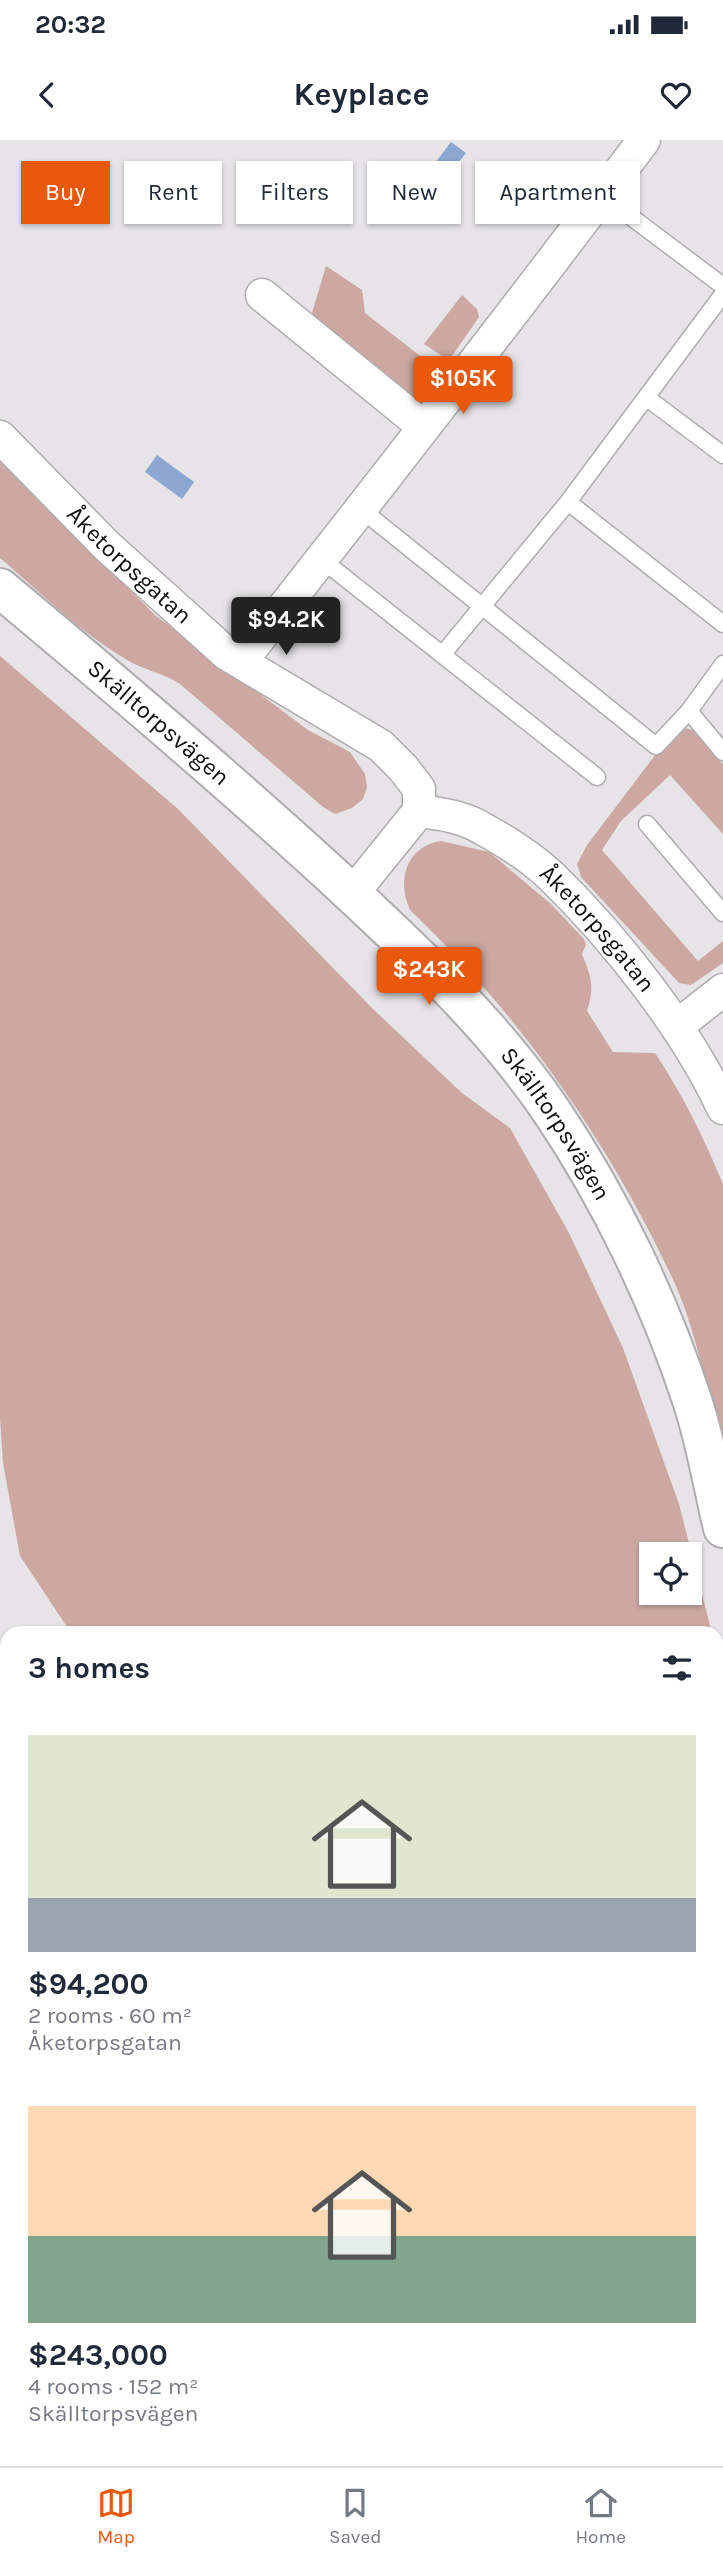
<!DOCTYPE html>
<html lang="en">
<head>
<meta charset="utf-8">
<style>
  body { margin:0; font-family:Karla,sans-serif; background:#f6f6f7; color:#1f2937; height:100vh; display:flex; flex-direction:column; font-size:26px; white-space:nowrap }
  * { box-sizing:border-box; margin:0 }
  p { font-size:23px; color:#747a83 }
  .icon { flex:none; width:38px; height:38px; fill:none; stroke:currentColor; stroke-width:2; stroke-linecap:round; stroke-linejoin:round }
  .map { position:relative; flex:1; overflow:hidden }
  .panel { position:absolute; left:0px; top:1486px; width:724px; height:842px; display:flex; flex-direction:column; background:#fff; border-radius:21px 21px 0 0; box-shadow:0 2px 5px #0004 }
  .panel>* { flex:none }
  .top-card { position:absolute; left:21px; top:21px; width:682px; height:63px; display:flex; gap:14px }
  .controls { position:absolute; left:639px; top:1402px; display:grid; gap:14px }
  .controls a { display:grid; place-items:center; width:63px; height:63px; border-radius:0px; background:#fff; box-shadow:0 2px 5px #0004; font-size:35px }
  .price { position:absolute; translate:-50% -60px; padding:0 16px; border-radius:7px; background:#ea580c; color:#fff; font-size:23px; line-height:46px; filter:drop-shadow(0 2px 4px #0008) }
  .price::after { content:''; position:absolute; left:50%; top:42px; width:21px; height:16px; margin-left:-10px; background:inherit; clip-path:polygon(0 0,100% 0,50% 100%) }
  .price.on { background:#222; color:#fff }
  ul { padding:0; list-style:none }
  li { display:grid; align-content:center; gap:14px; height:371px; padding:0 28px }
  li span { display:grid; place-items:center; height:217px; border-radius:0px; color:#555 }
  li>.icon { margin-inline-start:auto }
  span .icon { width:126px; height:126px; fill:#fffc; stroke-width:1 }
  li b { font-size:30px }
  h2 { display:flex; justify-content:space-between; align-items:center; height:84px; padding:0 28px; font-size:30px }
  .chip { padding:0 24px; border-radius:0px; background:#fff; box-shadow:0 2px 5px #0004; font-size:24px; line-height:63px }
  .chip.on { background:#ea580c; color:#fff }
  .status { display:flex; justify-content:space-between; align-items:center; height:49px; padding:0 35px; background:#fff; direction:ltr }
  .status svg { height:19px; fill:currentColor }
  header { display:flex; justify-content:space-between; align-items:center; height:91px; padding:0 28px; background:#fff; font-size:32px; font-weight:700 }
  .menu { display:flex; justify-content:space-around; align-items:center; height:98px; border-top:2px solid #e0e1e3; background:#fff; font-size:19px; color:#747a83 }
  .menu a { display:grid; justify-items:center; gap:4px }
  .menu .on { color:#ea580c }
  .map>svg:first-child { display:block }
  .green { fill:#cda8a3; fill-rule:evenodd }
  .water { fill:#8ca7d1 }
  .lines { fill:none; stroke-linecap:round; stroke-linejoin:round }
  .lane-casing { stroke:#afacaf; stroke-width:19 }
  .street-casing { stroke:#afacaf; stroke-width:35 }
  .secondary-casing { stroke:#afacaf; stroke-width:42 }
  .lane { stroke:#fff; stroke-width:16 }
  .street { stroke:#fff; stroke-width:32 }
  .secondary { stroke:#fff; stroke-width:38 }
  .labels { text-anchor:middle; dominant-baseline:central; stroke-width:5; stroke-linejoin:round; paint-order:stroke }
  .street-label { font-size:24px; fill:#100f10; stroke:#e6e4e7 }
</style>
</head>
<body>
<div class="status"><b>20:32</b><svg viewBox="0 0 49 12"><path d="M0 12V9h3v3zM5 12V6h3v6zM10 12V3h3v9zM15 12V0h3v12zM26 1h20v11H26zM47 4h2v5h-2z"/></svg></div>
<header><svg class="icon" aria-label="back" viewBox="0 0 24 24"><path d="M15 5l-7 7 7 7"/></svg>Keyplace<svg class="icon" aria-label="heart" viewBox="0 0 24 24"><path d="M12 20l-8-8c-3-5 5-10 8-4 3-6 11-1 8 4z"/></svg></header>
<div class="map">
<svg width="723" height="2326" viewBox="0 0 723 2326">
  <rect width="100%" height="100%" fill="#e6e4e7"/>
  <path class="green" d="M326,126L362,150L365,173L437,229L417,257L411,260L311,176Z
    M462,155L477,169L479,177L452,216L445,218L424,204Z
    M0,320L155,475L308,590L350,612L365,634L367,647L363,659L352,668L335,674L323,667L180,544C163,533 144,530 127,520C80,492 41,453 0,418Z
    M0,516L178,669L374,870L462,953L510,988L569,1093L623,1208L679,1364L712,1493H71L20,1416L3,1323L0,1278ZM651,1414H690V1452H651Z
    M681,587L693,590L723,624V694L670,635L621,681L602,710L698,821L723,801V823L691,845L679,843L581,737L577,724L587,705L668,598Z
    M441,701L489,712L551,764L584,799L586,805L582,814C591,836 595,847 587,871L613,912L655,913C683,955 704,998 723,1044V1312C708,1257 698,1196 675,1144C611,1005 520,875 410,770C396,740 407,706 441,701Z
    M718,1510L723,1525V2326H334L333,2321L718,2320Z"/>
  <path class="water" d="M451,2L466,13L441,46L426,35Z
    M157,315L194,342L182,359L145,332Z"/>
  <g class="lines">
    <defs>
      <path id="lane" d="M602,55L723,146
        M647,258L723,315
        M568,362L723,484
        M362,370L656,606L689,571L723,524
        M321,419L597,637
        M442,515L568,362L723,154
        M689,571L723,612
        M647,684L723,773"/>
      <g id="street">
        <path d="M262,155L423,286"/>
        <path id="s1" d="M0,297L107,406L227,514L381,606L403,628L419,649V671L352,754"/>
        <path d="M242,520C378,348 512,175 644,0"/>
        <path id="s2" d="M419,671C442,674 465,677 485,690C507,702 533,719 551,736C614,797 686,888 723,968"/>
        <path d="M677,886L723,850"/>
        <path d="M0,1918L7,1947"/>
        <path d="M58,2320L59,2326"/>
      </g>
      <g id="secondary">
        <path id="s3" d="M0,448C114,543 228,640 337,740C415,813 492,883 552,972C611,1060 660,1162 693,1263C706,1303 713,1346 723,1388"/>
      </g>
    </defs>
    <use href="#lane" class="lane-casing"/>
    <use href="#street" class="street-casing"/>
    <use href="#secondary" class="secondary-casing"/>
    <use href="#lane" class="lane"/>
    <use href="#street" class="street"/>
    <use href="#secondary" class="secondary"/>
  </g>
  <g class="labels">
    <g class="street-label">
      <text stroke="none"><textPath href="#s1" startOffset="182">Åketorpsgatan</textPath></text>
      <text stroke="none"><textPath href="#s3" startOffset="208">Skälltorpsvägen</textPath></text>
      <text stroke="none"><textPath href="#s2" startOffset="220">Åketorpsgatan</textPath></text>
      <text stroke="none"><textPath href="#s3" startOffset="775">Skälltorpsvägen</textPath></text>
    </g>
  </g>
</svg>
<div class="controls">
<a><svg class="icon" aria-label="locate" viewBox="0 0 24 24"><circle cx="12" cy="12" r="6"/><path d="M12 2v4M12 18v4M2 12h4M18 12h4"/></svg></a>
</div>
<b class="price" style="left:463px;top:276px">$105K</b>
<b class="price on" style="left:286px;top:517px">$94.2K</b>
<b class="price" style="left:429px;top:867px">$243K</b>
<div class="top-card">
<a class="chip on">Buy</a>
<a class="chip">Rent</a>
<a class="chip">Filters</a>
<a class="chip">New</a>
<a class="chip">Apartment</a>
</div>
<section class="panel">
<h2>3 homes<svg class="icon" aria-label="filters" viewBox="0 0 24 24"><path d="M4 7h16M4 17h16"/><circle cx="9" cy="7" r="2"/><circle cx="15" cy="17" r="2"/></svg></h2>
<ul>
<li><span style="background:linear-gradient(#dfe7d0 75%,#9aa5b1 0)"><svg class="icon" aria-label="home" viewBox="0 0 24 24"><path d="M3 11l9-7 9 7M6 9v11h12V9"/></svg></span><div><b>$94,200</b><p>2 rooms · 60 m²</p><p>Åketorpsgatan</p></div></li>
<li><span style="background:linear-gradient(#ffd9b3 60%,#7fa58c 0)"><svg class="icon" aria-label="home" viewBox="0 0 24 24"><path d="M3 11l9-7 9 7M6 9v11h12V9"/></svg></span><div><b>$243,000</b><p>4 rooms · 152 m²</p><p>Skälltorpsvägen</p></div></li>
</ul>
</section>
</div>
<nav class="menu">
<a class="on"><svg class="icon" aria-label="map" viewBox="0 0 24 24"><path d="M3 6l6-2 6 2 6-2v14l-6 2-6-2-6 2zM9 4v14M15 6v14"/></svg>Map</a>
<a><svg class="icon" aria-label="saved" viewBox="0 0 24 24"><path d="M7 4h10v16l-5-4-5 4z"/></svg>Saved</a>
<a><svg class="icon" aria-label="home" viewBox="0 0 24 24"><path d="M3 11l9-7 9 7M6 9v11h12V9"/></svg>Home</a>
</nav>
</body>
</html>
